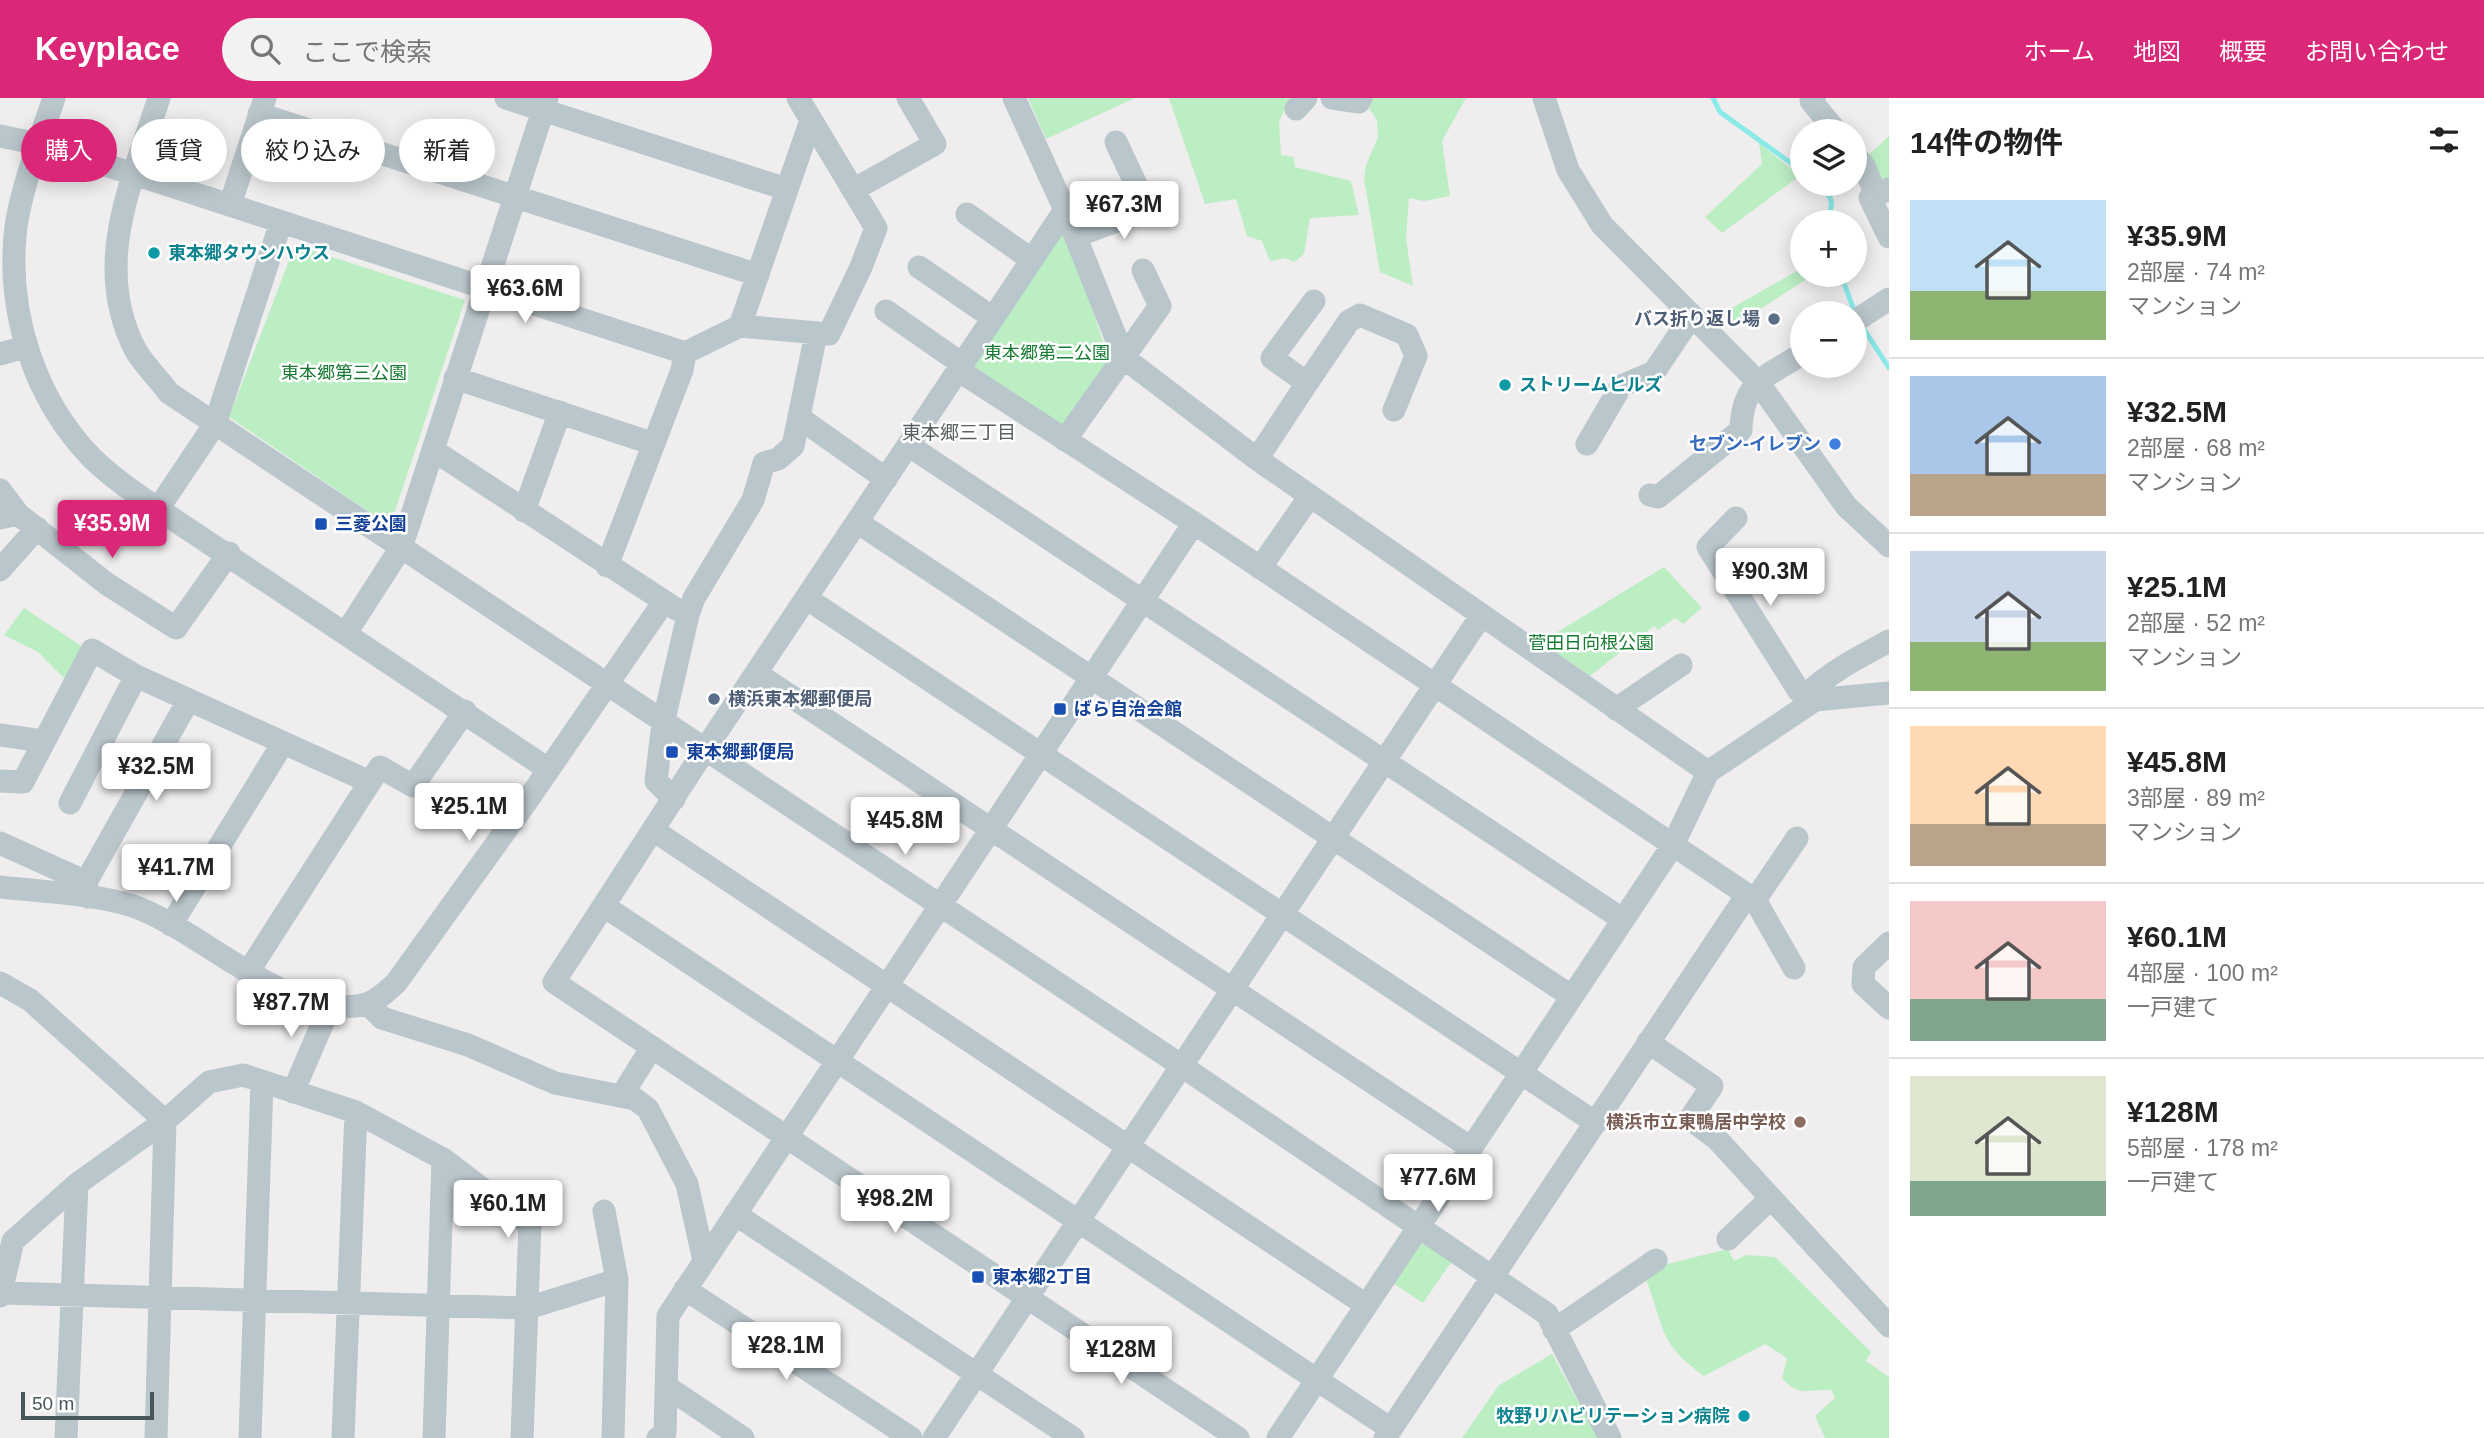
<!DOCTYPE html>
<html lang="ja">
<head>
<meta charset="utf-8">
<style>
  body { margin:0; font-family:Helvetica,"Noto Sans JP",sans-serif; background:#f2f2f2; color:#222; height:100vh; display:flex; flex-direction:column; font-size:26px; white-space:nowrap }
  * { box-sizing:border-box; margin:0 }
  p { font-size:23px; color:#767676 }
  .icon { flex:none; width:38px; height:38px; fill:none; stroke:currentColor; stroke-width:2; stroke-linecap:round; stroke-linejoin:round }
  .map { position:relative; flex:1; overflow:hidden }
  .details { display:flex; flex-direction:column; background:#fff; width:595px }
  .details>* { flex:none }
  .guide { position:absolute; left:21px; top:21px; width:665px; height:63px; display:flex; gap:14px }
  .buttons { position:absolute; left:1790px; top:21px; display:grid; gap:14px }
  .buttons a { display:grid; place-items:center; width:77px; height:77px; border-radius:50%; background:#fff; box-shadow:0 4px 18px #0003; font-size:35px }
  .scale { position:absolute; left:21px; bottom:18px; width:133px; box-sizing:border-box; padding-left:7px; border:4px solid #46565b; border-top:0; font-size:19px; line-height:24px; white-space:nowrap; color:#46565b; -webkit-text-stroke:5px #fff; paint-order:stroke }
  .price { position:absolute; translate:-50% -60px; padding:0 16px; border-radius:7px; background:#fff; color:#222; font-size:23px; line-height:46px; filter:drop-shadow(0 2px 4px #0008) }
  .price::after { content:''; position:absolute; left:50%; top:42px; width:21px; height:16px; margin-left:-10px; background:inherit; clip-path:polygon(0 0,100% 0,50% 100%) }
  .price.on { background:#db2777; color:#fff }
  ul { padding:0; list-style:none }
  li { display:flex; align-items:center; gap:21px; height:175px; padding:0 21px }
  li+li { border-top:2px solid #e0e0e0 }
  li span { display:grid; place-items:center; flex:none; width:196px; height:140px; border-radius:0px; color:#555 }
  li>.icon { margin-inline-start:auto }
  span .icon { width:84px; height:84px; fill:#fffc; stroke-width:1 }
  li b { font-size:30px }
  h2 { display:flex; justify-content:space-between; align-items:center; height:84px; padding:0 21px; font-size:30px }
  .tag { padding:0 24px; border-radius:32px; background:#fff; box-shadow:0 4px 18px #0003; font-size:24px; line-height:63px }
  .tag.on { background:#db2777; color:#fff }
  header { display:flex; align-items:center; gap:42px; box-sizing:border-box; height:98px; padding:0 35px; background:#db2777; color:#fff }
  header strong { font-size:33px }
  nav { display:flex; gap:38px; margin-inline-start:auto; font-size:24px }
  .search { width:490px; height:63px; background:#f2f2f2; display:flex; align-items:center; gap:18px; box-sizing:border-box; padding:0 24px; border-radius:38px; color:#767676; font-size:26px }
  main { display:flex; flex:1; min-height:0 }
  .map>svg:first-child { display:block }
  .green { fill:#bceec4 }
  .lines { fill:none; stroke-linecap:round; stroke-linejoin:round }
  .stream { stroke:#89eae8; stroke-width:5 }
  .minor { stroke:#b9c6cb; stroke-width:23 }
  .culture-dot { fill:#0f9aa8; stroke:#fff; stroke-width:2.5 }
  .service-dot { fill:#5c6f8a; stroke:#fff; stroke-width:2.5 }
  .shop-dot { fill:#3f7fe0; stroke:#fff; stroke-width:2.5 }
  .transit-dot { fill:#1a4fb4; stroke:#fff; stroke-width:2.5 }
  .education-dot { fill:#8d6e63; stroke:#fff; stroke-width:2.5 }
  .labels { text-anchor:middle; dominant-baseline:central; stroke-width:5; stroke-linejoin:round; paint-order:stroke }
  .culture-label { font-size:18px; font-weight:bold; fill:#0d838f; stroke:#fff; text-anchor:start }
  .service-label { font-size:18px; font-weight:bold; fill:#4e5e75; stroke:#fff; text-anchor:end }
  .park-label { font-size:18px; fill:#187b33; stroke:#fff }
  .shop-label { font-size:18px; font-weight:bold; fill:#366cbe; stroke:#fff; text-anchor:end }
  .transit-label { font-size:18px; font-weight:bold; fill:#164399; stroke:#fff; text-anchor:start }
  .education-label { font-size:18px; font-weight:bold; fill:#785e54; stroke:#fff; text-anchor:end }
  .neighbourhood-label { font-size:19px; fill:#5a6062; stroke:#fff }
</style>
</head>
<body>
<header>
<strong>Keyplace</strong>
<div class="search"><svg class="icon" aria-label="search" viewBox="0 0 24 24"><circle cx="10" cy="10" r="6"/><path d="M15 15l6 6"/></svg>ここで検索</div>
<nav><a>ホーム</a><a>地図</a><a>概要</a><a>お問い合わせ</a></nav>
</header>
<main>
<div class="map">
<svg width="1889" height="1340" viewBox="0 0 1889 1340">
  <rect width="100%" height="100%" fill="#f0edee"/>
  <path class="green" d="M1028,0H1135L1046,41Z
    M1169,0H1291L1279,23L1281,57L1294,59L1295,69L1351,83L1359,117L1310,120L1304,156L1294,164L1285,160L1270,163L1262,143L1247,138L1236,101L1205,106Z
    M1371,0H1466L1442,43L1450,98L1424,103L1409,100L1406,140L1413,188L1380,174L1364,81L1366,67L1378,39L1377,22L1370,12Z
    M1889,38V86L1882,89L1867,58Z
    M1759,45L1800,78L1722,135L1705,119L1762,66Z
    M1066,128L1110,266L1066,333L969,270Z
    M295,147L465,202L390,428L229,319Z
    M1802,170V177H1813L1737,226L1725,214Z
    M1664,469L1702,510L1683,526L1675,520L1658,532L1654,528L1590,578L1541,544Z
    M24,510L83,549L68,584L38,554L4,537Z
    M1426,1145L1452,1163L1423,1205L1391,1184L1415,1146Z
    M1728,1151L1734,1163L1746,1157L1775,1159L1871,1254L1866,1263L1889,1279V1340H1825L1815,1318L1835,1300L1831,1292C1808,1290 1800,1301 1782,1280L1787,1260L1765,1246L1704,1278C1655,1243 1665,1226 1644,1177L1663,1167Z
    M1552,1256L1598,1340H1462L1499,1287Z"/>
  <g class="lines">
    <path class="stream" d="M1713,0L1720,14L1802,73
      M1818,86C1833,98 1835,106 1826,124
      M1841,177L1855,215
      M1860,225L1889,270"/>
    <path class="minor" d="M54,0C41,38 18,99 15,138C8,217 35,301 91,359C111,379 135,395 158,411L548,671
      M159,0C132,83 91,168 136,253C145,268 159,281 169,295L1167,958L1547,1216L1610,1340
      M506,0L786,91
      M1014,0L1065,112L1124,260L1257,361L1708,674
      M1332,0L1359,4L1361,0
      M1544,0L1568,72L1602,127L1758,284L1846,408L1889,448
      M1814,0L1811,3L1836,33
      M1296,11L1306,0
      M259,16L758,177
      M0,38L39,46L159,84L685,255L740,228L829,236L861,169L876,130L798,0
      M1116,44L1148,112
      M1855,57L1864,68L1876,97
      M1889,91L1870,100L1889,139
      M853,92L935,46L908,0
      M230,107L265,0
      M1065,112L704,653L554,884L1238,1340
      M967,116L1032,162
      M1076,138L1158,108
      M919,169L993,220
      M886,213L962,266
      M1855,223L1889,201
      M740,228L811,22
      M0,256L25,249
      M958,272L1194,425L1755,802L1794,870
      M455,280L654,346
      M1307,285L1349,223L1360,217L1407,237L1416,258L1394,312
      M801,321L886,381
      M1065,342L1160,208L1143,172
      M1587,346L1621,288L1654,274L1691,219
      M908,347L1622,821
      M433,352L676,511
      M1257,361L1307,285L1272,260L1314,203
      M0,392L18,416
      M1650,397L1658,399L1741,332C1742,284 1766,279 1802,256
      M158,411L215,326L281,124
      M524,413L560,314
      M0,420L18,416L107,486L176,530L229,455
      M1736,420L1708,449L1799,593L1815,602
      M857,424L1571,898
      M607,468L682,272L685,255
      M1260,470L1310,398
      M0,472L37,430
      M806,500L1596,1025
      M346,535L400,451L407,432L547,0
      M756,575L1471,1050
      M1806,597C1831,573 1859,559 1889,543
      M1616,611L1681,567
      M0,637L43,643
      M0,683L23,684L92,552L136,578L370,684L380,669L413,688L465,613
      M674,701L656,683L663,626L688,517L694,500L753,402L764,365L778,361L793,348L816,236
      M70,705L136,578
      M653,732L1366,1207
      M0,745L86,784
      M0,789C43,794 91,795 133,808C198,830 293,926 366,906C377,903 387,893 396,885L527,703L663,505
      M88,799L86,784L188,603
      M1755,802L1797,740
      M604,808L1391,1331
      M171,827L283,645
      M1889,845L1864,869L1863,886L1889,910
      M248,874L370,684
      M0,885L30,902L165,1023L156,1340
      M368,906L382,920L468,947L555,985L635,1001L648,1011L687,1086L704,1163
      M1648,944L1712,988L1690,1021L1717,1041L1771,1100L1728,1141
      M293,994L330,908
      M622,997L652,949
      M1771,1100L1889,1228
      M604,1113L617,1182L613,1340
      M735,1116L1073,1340
      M685,1191L911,1340
      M2,1195L528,1210L617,1182
      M0,1198L13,1143L77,1086L165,1023L209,984L243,977L356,1014L443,1061L530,1127L522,1340
      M1554,1232L1656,1162
      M667,1289L743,1340
      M66,1340L77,1086
      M250,1340L262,984
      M343,1340L356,1014
      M434,1340L443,1061
      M658,1340L665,1335L668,1218L1194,425
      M934,1340L1481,518
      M1278,1340L1673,747L1708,674L1815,602L1889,595
      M1385,1340L1747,797"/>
  </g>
  <g class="culture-dot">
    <circle cx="154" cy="155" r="7"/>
    <circle cx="1505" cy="287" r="7"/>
    <circle cx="1744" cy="1318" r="7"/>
  </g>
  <g class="service-dot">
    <circle cx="1774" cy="221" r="7"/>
    <circle cx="714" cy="601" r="7"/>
  </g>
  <circle class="shop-dot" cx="1835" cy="346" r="7"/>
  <g class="transit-dot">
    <rect x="314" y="419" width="14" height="14" rx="3.5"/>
    <rect x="1053" y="604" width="14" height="14" rx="3.5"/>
    <rect x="665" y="647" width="14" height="14" rx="3.5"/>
    <rect x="971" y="1172" width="14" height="14" rx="3.5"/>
  </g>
  <circle class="education-dot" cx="1800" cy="1024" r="7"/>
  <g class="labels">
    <g class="culture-label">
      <text x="168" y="155">東本郷タウンハウス</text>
      <text x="1519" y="287">ストリームヒルズ</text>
      <text x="1730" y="1318" text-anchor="end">牧野リハビリテーション病院</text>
    </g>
    <g class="service-label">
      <text x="1760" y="221">バス折り返し場</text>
      <text x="728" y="601" text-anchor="start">横浜東本郷郵便局</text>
    </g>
    <g class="park-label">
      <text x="1047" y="255">東本郷第二公園</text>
      <text x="344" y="275">東本郷第三公園</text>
      <text x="1591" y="545">菅田日向根公園</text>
    </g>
    <g class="shop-label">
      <text x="1821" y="346">セブン-イレブン</text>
    </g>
    <g class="transit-label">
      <text x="335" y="426">三菱公園</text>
      <text x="1074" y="611">ばら自治会館</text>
      <text x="686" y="654">東本郷郵便局</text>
      <text x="992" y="1179">東本郷2丁目</text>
    </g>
    <g class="education-label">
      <text x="1786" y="1024">横浜市立東鴨居中学校</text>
    </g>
    <g class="neighbourhood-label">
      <text x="959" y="334">東本郷三丁目</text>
    </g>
  </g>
</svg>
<div class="buttons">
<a><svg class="icon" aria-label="layers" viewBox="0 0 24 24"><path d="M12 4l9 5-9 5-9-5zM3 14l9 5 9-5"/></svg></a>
<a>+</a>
<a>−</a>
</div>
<div class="scale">50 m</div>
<b class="price" style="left:1124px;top:143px">¥67.3M</b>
<b class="price" style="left:525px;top:227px">¥63.6M</b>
<b class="price on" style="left:112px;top:462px">¥35.9M</b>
<b class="price" style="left:1770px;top:510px">¥90.3M</b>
<b class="price" style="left:156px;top:705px">¥32.5M</b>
<b class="price" style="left:469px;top:745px">¥25.1M</b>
<b class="price" style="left:905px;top:759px">¥45.8M</b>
<b class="price" style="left:176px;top:806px">¥41.7M</b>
<b class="price" style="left:291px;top:941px">¥87.7M</b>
<b class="price" style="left:1438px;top:1116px">¥77.6M</b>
<b class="price" style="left:895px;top:1137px">¥98.2M</b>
<b class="price" style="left:508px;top:1142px">¥60.1M</b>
<b class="price" style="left:786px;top:1284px">¥28.1M</b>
<b class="price" style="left:1121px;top:1288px">¥128M</b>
<div class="guide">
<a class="tag on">購入</a>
<a class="tag">賃貸</a>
<a class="tag">絞り込み</a>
<a class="tag">新着</a>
</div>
</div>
<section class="details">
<h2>14件の物件<svg class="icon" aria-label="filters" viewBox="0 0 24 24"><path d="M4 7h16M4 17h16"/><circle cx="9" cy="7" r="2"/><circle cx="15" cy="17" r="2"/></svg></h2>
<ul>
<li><span style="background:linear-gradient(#bfe0f5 65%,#8fb573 0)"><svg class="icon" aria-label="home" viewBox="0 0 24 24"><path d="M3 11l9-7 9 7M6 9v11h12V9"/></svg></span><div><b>¥35.9M</b><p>2部屋 · 74 m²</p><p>マンション</p></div></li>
<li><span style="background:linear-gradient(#a9c7e8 70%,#b9a48a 0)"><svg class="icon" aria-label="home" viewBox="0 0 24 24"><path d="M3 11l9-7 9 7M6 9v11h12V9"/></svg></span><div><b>¥32.5M</b><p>2部屋 · 68 m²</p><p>マンション</p></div></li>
<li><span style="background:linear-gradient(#c9d6e8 65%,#8fb573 0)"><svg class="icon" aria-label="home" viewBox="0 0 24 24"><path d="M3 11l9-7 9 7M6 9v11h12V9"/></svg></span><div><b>¥25.1M</b><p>2部屋 · 52 m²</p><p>マンション</p></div></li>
<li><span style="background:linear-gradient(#ffd9b3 70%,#b9a48a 0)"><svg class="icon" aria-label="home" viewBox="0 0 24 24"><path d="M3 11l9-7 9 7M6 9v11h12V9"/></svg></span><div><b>¥45.8M</b><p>3部屋 · 89 m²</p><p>マンション</p></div></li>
<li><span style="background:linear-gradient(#f6c9c9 70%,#7fa58c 0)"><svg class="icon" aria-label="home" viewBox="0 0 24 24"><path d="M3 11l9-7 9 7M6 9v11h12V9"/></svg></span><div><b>¥60.1M</b><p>4部屋 · 100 m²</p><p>一戸建て</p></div></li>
<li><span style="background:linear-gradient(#dfe7d0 75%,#7fa58c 0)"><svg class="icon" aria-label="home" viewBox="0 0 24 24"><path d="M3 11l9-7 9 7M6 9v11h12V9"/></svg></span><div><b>¥128M</b><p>5部屋 · 178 m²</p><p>一戸建て</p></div></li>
</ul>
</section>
</main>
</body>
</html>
